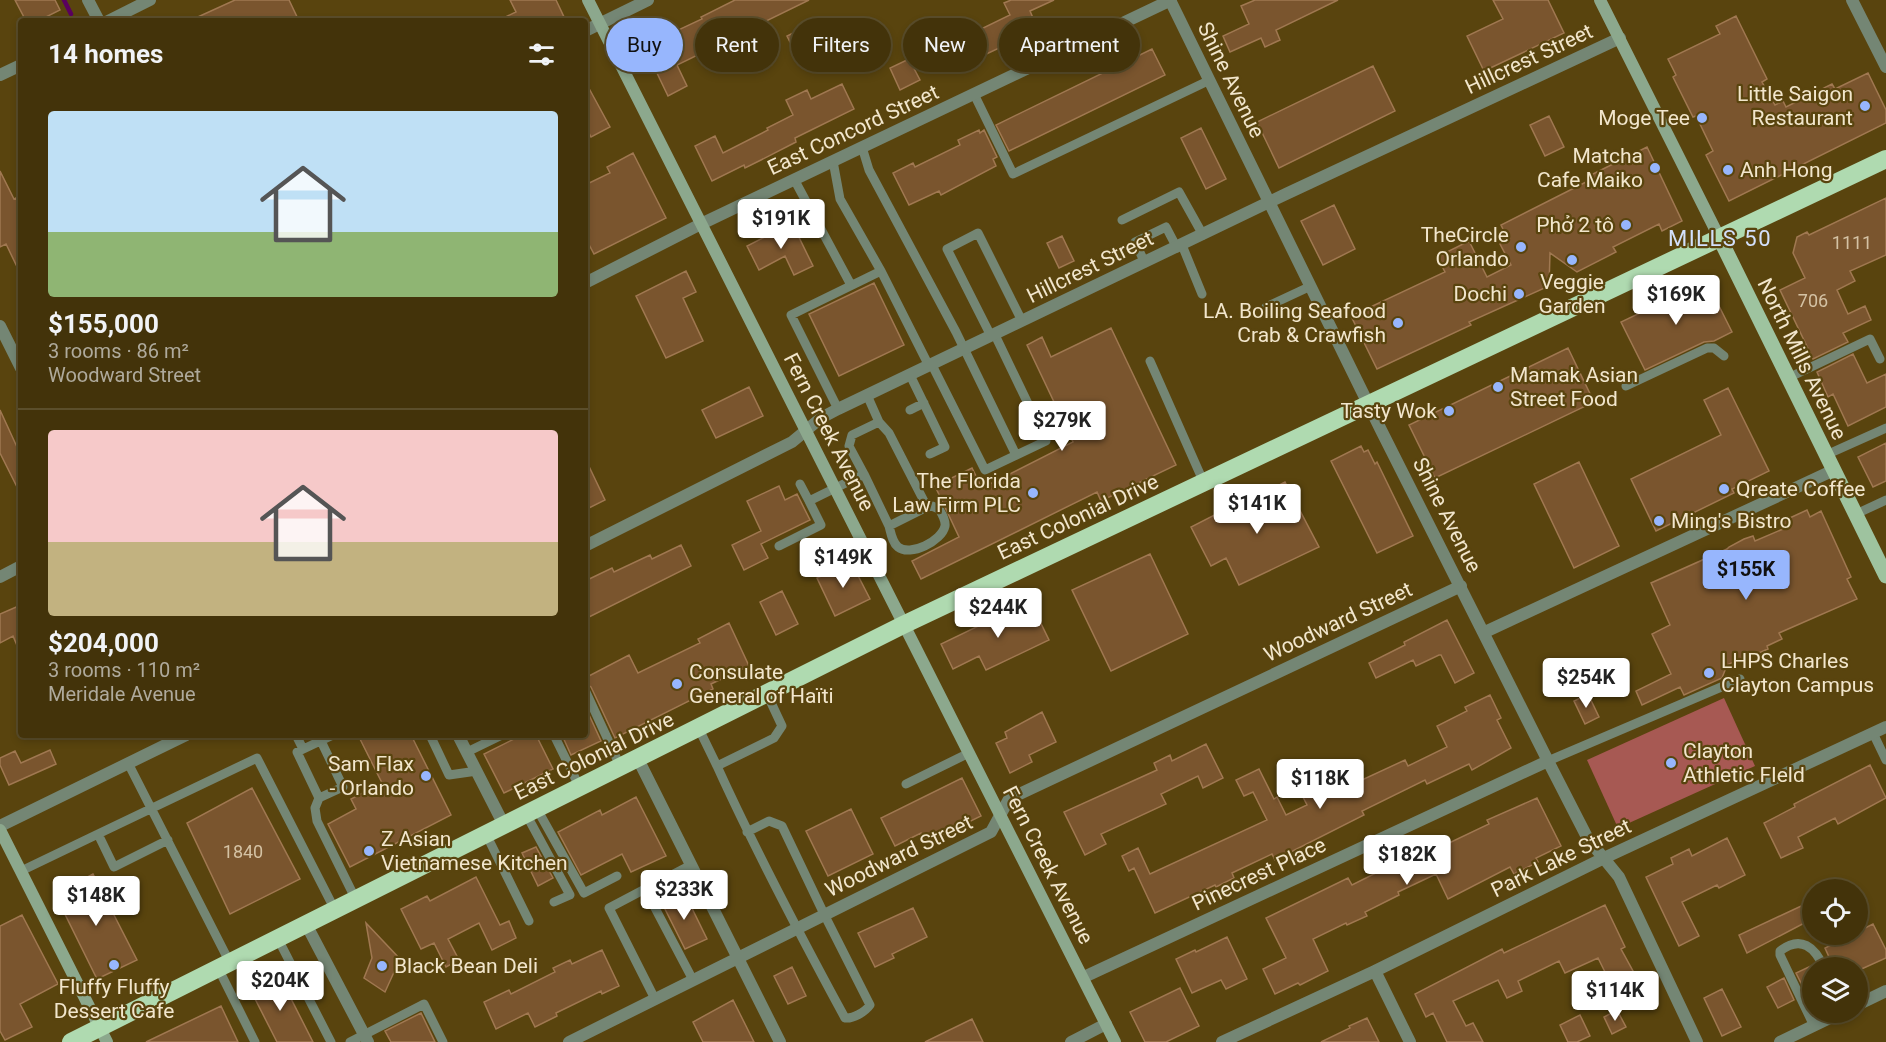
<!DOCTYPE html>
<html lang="en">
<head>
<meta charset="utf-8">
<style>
  body { margin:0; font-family:Roboto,sans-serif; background:#4d3f18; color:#f1f3f6; height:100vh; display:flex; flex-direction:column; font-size:22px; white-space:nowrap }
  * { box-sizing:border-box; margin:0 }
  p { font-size:20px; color:#afaa9c }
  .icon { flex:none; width:33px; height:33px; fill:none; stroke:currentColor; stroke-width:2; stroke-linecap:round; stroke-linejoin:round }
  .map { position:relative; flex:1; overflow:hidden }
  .sheet { position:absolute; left:18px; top:18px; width:570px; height:720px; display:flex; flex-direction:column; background:#43330a; border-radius:6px; box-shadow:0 3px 9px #0003,0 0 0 2px #5b4e2b }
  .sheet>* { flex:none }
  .hud { position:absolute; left:606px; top:18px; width:570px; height:54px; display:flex; gap:12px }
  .fabs { position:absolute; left:1802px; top:879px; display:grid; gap:12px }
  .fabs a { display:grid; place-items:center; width:66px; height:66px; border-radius:50%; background:#43330a; box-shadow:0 3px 9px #0003,0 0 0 2px #5b4e2b; font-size:30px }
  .price { position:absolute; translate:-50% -51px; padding:0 14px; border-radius:6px; background:#fff; color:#222; font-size:20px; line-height:39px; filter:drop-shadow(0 2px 3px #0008) }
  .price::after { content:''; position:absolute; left:50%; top:36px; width:18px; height:14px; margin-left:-9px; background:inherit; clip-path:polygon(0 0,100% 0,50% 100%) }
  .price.current { background:#97b6fd; color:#111 }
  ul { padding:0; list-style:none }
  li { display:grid; align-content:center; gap:12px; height:318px; padding:0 30px }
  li+li { border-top:2px solid #5b4e2b }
  li span { display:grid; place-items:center; height:186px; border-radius:6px; color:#555 }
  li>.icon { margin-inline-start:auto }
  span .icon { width:108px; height:108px; fill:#fffc; stroke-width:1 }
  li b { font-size:26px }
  h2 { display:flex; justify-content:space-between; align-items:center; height:72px; padding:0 30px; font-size:26px }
  .chip { padding:0 21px; border-radius:27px; background:#43330a; box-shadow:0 3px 9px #0003,0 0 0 2px #5b4e2b; font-size:21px; line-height:54px }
  .chip.current { background:#97b6fd; color:#111 }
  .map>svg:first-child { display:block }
  .green { fill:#a75953 }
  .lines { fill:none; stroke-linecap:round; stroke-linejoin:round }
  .stream { stroke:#5a005e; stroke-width:4.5 }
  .building { fill:#7a552e; stroke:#a07851; stroke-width:1.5 }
  .lane { stroke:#748674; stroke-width:9 }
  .street { stroke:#748674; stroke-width:12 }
  .secondary { stroke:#8ca88d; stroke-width:12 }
  .primary { stroke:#9ec39f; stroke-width:15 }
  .highway { stroke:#afdab0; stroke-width:18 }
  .poi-dot { fill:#97b6fd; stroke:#59440e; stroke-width:2 }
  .labels { text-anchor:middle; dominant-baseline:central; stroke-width:4.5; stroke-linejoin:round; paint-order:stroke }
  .number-label { font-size:18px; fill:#d4c2a4 }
  .street-label { font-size:21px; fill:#f2e6cc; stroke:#59440e }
  .poi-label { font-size:21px; fill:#f2e6cc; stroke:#59440e; text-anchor:end }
  .neighbourhood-label { font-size:22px; letter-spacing:1.5px; fill:#d3e0fc; stroke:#59440e }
</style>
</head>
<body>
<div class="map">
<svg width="1886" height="1042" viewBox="0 0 1886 1042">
  <rect width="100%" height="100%" fill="#59440e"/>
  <path class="green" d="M1724,698L1755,766L1618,828L1587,760Z"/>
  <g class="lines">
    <path class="stream" d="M64,0L71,14"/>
  </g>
  <path class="building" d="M15,0H55L60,10L38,21H26Z
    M235,0H289L299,21H189Z
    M510,0H556L564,17L555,21H497L516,12Z
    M735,0H809L766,21L768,25L748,35L740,19L702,38L708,50L677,65L687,86L668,96L644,46L702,19L701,17Z
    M1011,0H1054L1030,11L1036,25L1009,38L1012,42L963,65L952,41L970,32L971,34L1010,15L1004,3Z
    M1255,0H1338L1276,30L1280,40L1265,47L1261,38L1230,52L1223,36L1249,24L1241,6Z
    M1493,0H1548L1564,33L1484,71L1467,36L1503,19Z
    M1736,16L1767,79L1762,82L1775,105L1783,101L1786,107L1832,84L1835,89L1868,73L1886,110V123L1729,201L1706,155L1713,151L1696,116L1693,117L1673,77L1676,75L1668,59L1720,34L1716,26Z
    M801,29L809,45L795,52L787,36Z
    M852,31L861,50L841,59L832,41Z
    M1152,49L1165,75L1009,151L996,125Z
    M909,59L920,80L900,90L890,68Z
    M1373,66L1395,111L1279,168L1257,122Z
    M585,81L610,127L591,137L585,125Z
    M842,84L854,109L795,138L796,142L761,160L745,168L744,165L712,181L695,146L715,136L723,153L768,130L767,128L793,115L786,100L807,90L811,99Z
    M1549,116L1564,147L1545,156L1530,125Z
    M1201,128L1226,179L1206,189L1181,138Z
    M979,130L980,133L984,130L997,157L993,159L996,166L941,195L939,191L909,205L893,173L913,163L915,167L960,145L958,140Z
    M1647,147L1682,221L1662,231L1659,224L1613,247L1616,252L1577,272L1550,253L1549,286L1469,322L1471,325L1377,369L1351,316L1445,272L1437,257L1469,241L1487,277L1511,265L1500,244L1508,239L1501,225L1590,180L1589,176Z
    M633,153L666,218L594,254L585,237V185L610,173L607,167Z
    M0,171L14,199L16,198L21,208V275L6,244L0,247Z
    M1886,198V255L1850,271L1855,281L1837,290L1848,314L1865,306L1871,320L1843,333L1848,342L1813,359L1780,290L1805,278L1793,253L1797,237L1807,232L1809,235Z
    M1334,205L1355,249L1323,265L1301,221Z
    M792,223L813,266L794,275L785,256L759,270L747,246Z
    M1062,236L1074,261L1059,268L1047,243Z
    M686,271L696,292L683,298L703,341L666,358L636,296Z
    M874,283L904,345L839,376L809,314Z
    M1700,284L1710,288L1732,332L1714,341L1704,342L1645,370L1621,322Z
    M1111,328L1176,465L1101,501L1097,492L921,579L912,561L959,537L935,486L972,468L982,488L1073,442L1027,345L1042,337L1051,357Z
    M1568,348L1594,402L1435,478L1409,425Z
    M1853,354L1867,383L1886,374V407L1848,426L1833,394L1828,397L1817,372Z
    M749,387L763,416L716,438L702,410Z
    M1728,388L1769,471L1732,489L1734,493L1656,531L1631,479L1721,435L1704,400Z
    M0,410L17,447L21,445V495L0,453Z
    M1886,443V481L1873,487L1858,457Z
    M1361,446L1364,452L1368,450L1375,464L1377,462L1413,536L1377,553L1331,461Z
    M585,458L605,500L589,508L585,499Z
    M1579,462L1619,546L1574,568L1534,484Z
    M1285,482L1319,547L1239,585L1226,558L1211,566L1191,527L1236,504L1237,507Z
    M779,486L785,500L797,494L810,520L761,544L768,558L744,570L732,545L761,531L747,501Z
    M1807,510L1810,517L1821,511L1851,577L1847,579L1857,599L1779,633L1782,639L1767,646L1768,649L1747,658L1746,656L1727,665L1722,678L1684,695L1680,687L1642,705L1636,691L1671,674L1652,634L1670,625L1651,583L1727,549L1729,547L1744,539L1753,536L1755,541L1783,529L1781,522Z
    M681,545L691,566L585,619V581L612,568L614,572L650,555L652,559Z
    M1150,554L1188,634L1111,671L1072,590Z
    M851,562L870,599L835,616L817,578Z
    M782,591L798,624L776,635L760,602Z
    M1030,601L1049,640L986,670L979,656L953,669L941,644Z
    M21,605V655L13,636L0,643V614Z
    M1447,620L1474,673L1455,683L1441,655H1439L1416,666L1413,660L1376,678L1369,663L1405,645L1404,642Z
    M729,623L749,666L711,684L713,689L615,738L591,687L585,683V678L629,655L638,673L700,643L698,639Z
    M1588,694L1599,717L1585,724L1574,701Z
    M1490,695L1501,718L1497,720L1511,748L1472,770L1469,764L1427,784L1425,780L1362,811L1364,815L1275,860L1272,854L1232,873L1234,878L1216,887L1215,885L1155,913L1134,868L1129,871L1122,856L1138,848L1150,874L1267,820L1253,792L1244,796L1236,780L1259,769L1274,799L1277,797L1286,815L1307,805L1302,795L1313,789L1316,796L1347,781L1349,786L1405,760L1408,766L1447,747L1437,726L1467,711L1465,707Z
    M585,706L601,741L571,755L562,735H585Z
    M1042,712L1056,742L1029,755L1032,762L1010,773L996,743L1007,738L1005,732Z
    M358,735H411L451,815L350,867L328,824L356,809L351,799L382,783Z
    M522,735H536L553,769L504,793L484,754Z
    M1206,744L1223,778L1203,788L1198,776L1161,794L1166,804L1101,834L1106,844L1085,855L1064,812L1157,770L1154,763L1170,755L1172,761Z
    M50,750L56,764L9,785L0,765V758L15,751L21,763Z
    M1870,765L1886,798L1838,824L1835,818L1798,837L1803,848L1781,858L1764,823L1795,807L1794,804Z
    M962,778L981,816L926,843L921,833L895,846L881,818Z
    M252,788L300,879L230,914L187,823Z
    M636,797L666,856L631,872L622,854L581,875L558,832L600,810L602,815Z
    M1537,798L1561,846L1536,858L1538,862L1514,874L1510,867L1448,899L1436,874L1398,892L1399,895L1365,912L1367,916L1347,925L1346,923L1313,939L1328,971L1300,985L1298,983L1275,994L1263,969L1286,958L1266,918L1348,878L1352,885L1394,864L1393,862L1410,853L1412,857L1446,842L1447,844L1489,824L1487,820Z
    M851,809L873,854L828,876L806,831Z
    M1727,838L1745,875L1719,888L1717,885L1682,902L1699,936L1679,946L1646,877L1673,864L1671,858L1689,849L1692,856Z
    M536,847L553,878L538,886L522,853Z
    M93,874L137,960L97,979L55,894Z
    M476,877L500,925L509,921L516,938L492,950L479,923L448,939L459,960L446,967L434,943L421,949L401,909L427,896L430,901Z
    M684,892L707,939L685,949L662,903Z
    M1812,901V919L1747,953L1739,935Z
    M1605,905L1625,947L1621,949L1633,971L1610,982L1598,958L1565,973L1559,961L1518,981L1522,991L1507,998L1498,980L1453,1001L1466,1026L1473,1023L1483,1042H1447L1433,1013L1426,1017L1415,994L1502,949L1504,953Z
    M913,908L927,937L892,954L894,958L875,967L858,933Z
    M22,915L58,984L20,1004L32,1027L5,1040L0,1031V926Z
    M366,923L400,959L385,992L364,978L372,958Z
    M1873,924L1886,950V958L1857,971V968H1831L1827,958L1829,957L1825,948L1853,934H1857V932Z
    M1227,937L1247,979L1226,989L1221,980L1192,993L1176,959L1195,950L1196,952Z
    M602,950L619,986L602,994L601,991L556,1013L557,1016L535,1027L528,1013L496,1029L484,1002L509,990L511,994L555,972L553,968L570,960L572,964Z
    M1815,964L1816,968H1812V990L1806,993L1796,973Z
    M792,967L806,996L788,1004L774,976Z
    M279,975L313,1042H277L250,989Z
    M1784,978L1794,1000L1778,1008L1767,987Z
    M1180,988L1199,1026L1166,1042H1145L1130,1012Z
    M1722,989L1741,1027L1722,1036L1704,998Z
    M733,1000L754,1042H703L693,1022Z
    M221,1006L238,1042H146Z
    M1617,1010L1626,1027L1612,1034L1604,1017Z
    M421,1013L435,1042H391L385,1031Z
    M1580,1015L1590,1036L1577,1042H1568L1560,1025Z
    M1367,1018L1379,1042H1321L1350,1028L1349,1026Z
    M972,1019L983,1042H925Z"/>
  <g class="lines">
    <path class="lane" d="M974,94L1013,174L1210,80
      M862,147L869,170L956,332L1016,455
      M833,161L840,199L881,271L929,366
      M794,179L851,285
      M1122,220L1179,192L1203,235
      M1182,245L1202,294
      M1145,263L1135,242L1166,227L1177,248
      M1266,307L1311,286
      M991,336L947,249L978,233L1022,321
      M1150,361L1204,483
      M932,365L985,470L1046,441L995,335
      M910,375L945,447L930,454
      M1788,378L1870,339L1880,359
      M1626,386L1707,348H1714L1724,356
      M838,409L791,315L881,271
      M910,410L924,403
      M1826,455L1886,428
      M864,474L889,526L927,507L889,433L879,422
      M800,484L809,501
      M1856,514L1886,500
      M889,526C891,533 892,542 898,547C910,557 942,541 945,526C946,520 942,514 939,509L932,506L927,507
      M779,546L821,525L809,501L864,474L849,446L852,435L879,422L867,395
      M585,690L621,768
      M699,729L717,766L774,738L782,726L767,694
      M1873,733L1886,760
      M296,735L303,749
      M333,735L297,752L319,798L315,808L317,821L356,900
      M430,735L449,775L477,771
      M554,735L580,788
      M467,752L502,735
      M1548,761L1740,679
      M128,763L230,963
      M717,766C756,852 800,935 845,1018C853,1019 865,1012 870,1005L824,914L782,826L769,821L747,832
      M906,784L969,753
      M319,798L343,787L321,741
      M537,809L584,893L617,876
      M526,814L570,895L554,902
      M486,834L529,921
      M168,840L114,867L98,834L257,758L335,910
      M21,871L98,834
      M645,889L691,865
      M278,939L331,1042
      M218,968L255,1042
      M655,999L609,908L645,889L693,980
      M1814,1026L1780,955V951C1801,935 1815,947 1824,968
      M350,1042L424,1004L443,1042"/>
    <path class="street" d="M88,0L99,21
      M1170,0L1381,430L1548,761L1588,839L1619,877L1697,1042
      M1852,0L1886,67
      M108,21L150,0
      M585,31L648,0
      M0,75L21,65
      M585,283L701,224L1171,0
      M0,326L21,368
      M585,546L792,442L821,418L838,409L1286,194L1620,38
      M0,577L21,566
      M1485,632L1834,470
      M458,735L504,825
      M638,759L780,1042
      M0,826L186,735
      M306,924L368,1042
      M1375,971L1410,1042
      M1084,977L1548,761
      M1857,1005L1886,991
      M569,1042L991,832L1009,799L1461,586
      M1071,1042L1106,1024
      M1222,1042L1375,971L1604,858L1886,727
      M1780,1042L1842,1012"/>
    <path class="secondary" d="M588,0L1115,1042
      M1600,0L1719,237
      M0,830L107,1042"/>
    <path class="primary" d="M1719,237L1886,576"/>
    <path class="highway" d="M71,1042L903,625L1886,159"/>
  </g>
  <g class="poi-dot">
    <circle cx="1865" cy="106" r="6"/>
    <circle cx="1702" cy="118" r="6"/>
    <circle cx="1655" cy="168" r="6"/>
    <circle cx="1728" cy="170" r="6"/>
    <circle cx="1626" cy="225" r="6"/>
    <circle cx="1521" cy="247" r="6"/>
    <circle cx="1572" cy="260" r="6"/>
    <circle cx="1519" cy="294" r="6"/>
    <circle cx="1398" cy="323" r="6"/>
    <circle cx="1498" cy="387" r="6"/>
    <circle cx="1449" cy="411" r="6"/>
    <circle cx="1724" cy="489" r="6"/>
    <circle cx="1033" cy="493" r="6"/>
    <circle cx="1659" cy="521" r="6"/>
    <circle cx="1709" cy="673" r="6"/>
    <circle cx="677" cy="684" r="6"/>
    <circle cx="1671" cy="763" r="6"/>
    <circle cx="426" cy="776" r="6"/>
    <circle cx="369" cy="851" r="6"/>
    <circle cx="114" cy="965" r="6"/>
    <circle cx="382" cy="966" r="6"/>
  </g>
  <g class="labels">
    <g class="number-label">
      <text x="1852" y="242">1111</text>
      <text x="1813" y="300">706</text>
      <text x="243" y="851">1840</text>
    </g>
    <g class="street-label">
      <text transform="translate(1529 59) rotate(-25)">Hillcrest Street</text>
      <text transform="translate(1231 80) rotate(64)">Shine Avenue</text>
      <text transform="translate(853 130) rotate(-25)">East Concord Street</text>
      <text transform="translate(1090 267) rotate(-26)">Hillcrest Street</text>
      <text transform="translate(1802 359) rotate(64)">North Mills Avenue</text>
      <text transform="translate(829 432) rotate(63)">Fern Creek Avenue</text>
      <text transform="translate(1447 515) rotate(63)">Shine Avenue</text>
      <text transform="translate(1078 517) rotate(-25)">East Colonial Drive</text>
      <text transform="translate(1338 622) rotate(-25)">Woodward Street</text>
      <text transform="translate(594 756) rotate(-26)">East Colonial Drive</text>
      <text transform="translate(899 856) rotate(-26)">Woodward Street</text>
      <text transform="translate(1561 858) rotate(-26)">Park Lake Street</text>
      <text transform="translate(1048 865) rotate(63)">Fern Creek Avenue</text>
      <text transform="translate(1259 874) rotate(-25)">Pinecrest Place</text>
    </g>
    <g class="poi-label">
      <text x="1853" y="94">Little Saigon<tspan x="1853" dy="24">Restaurant</tspan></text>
      <text x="1690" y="118">Moge Tee</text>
      <text x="1643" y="156">Matcha<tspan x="1643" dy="24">Cafe Maiko</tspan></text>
      <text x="1740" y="170" text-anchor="start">Anh Hong</text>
      <text x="1614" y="225">Phở 2 tô</text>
      <text x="1509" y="235">TheCircle<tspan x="1509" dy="24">Orlando</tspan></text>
      <text x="1572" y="282" text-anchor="middle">Veggie<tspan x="1572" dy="24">Garden</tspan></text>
      <text x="1507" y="294">Dochi</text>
      <text x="1386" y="311">LA. Boiling Seafood<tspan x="1386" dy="24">Crab &amp; Crawfish</tspan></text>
      <text x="1510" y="375" text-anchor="start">Mamak Asian<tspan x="1510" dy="24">Street Food</tspan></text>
      <text x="1437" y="411">Tasty Wok</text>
      <text x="1021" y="481">The Florida<tspan x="1021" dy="24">Law Firm PLC</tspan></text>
      <text x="1736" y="489" text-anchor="start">Qreate Coffee</text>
      <text x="1671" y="521" text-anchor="start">Ming's Bistro</text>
      <text x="1721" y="661" text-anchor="start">LHPS Charles<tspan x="1721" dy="24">Clayton Campus</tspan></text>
      <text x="689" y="672" text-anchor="start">Consulate<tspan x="689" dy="24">General of Haïti</tspan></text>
      <text x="1683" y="751" text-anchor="start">Clayton<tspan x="1683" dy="24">Athletic FIeld</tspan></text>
      <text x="414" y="764">Sam Flax<tspan x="414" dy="24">- Orlando</tspan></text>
      <text x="381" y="839" text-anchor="start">Z Asian<tspan x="381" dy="24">Vietnamese Kitchen</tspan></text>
      <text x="394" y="966" text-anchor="start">Black Bean Deli</text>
      <text x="114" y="987" text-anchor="middle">Fluffy Fluffy<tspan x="114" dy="24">Dessert Cafe</tspan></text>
    </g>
    <g class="neighbourhood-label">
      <text x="1720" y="238">MILLS 50</text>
    </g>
  </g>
</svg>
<div class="fabs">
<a><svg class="icon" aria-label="locate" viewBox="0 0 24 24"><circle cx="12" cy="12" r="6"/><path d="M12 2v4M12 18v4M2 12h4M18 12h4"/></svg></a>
<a><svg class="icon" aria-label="layers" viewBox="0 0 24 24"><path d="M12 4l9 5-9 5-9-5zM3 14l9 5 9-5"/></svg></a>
</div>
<b class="price" style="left:781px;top:250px">$191K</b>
<b class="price" style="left:1676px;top:326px">$169K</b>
<b class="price" style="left:1062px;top:452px">$279K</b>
<b class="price" style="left:1257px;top:535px">$141K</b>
<b class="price" style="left:843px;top:589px">$149K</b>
<b class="price current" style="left:1746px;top:601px">$155K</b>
<b class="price" style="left:998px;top:639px">$244K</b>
<b class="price" style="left:1586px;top:709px">$254K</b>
<b class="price" style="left:1320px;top:810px">$118K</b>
<b class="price" style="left:1407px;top:886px">$182K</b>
<b class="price" style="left:684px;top:921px">$233K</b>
<b class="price" style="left:96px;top:927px">$148K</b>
<b class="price" style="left:280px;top:1012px">$204K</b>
<b class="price" style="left:1615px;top:1022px">$114K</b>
<div class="hud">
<a class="chip current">Buy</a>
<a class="chip">Rent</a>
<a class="chip">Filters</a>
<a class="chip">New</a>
<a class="chip">Apartment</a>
</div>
<section class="sheet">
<h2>14 homes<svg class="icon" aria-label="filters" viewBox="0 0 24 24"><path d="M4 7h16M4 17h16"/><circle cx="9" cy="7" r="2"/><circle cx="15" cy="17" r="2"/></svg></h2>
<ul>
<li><span style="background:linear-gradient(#bfe0f5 65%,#8fb573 0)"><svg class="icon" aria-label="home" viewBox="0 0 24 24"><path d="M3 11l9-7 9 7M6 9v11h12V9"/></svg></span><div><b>$155,000</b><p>3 rooms · 86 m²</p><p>Woodward Street</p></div></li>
<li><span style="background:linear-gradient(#f6c9c9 60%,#c2b280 0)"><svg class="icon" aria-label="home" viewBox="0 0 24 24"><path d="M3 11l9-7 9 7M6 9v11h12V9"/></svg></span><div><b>$204,000</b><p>3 rooms · 110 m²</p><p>Meridale Avenue</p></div></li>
</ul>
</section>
</div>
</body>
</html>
